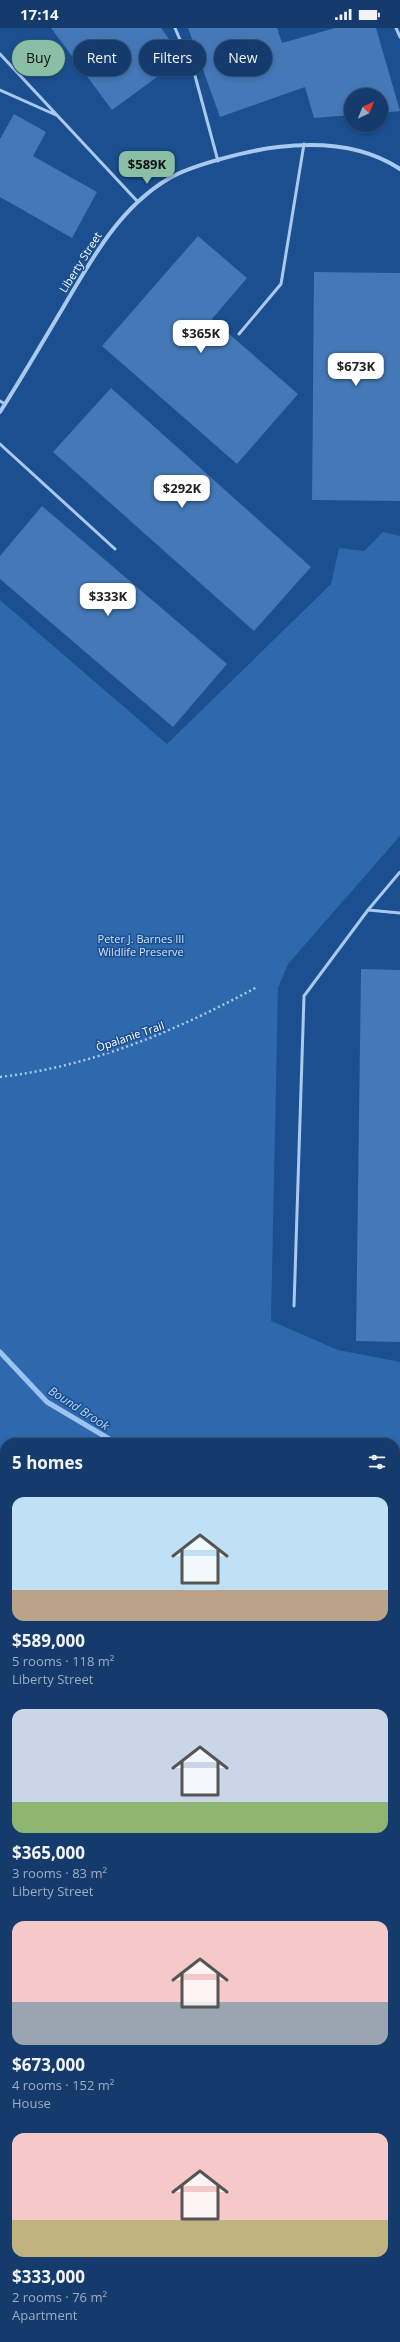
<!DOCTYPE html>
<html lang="en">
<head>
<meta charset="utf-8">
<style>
  body { margin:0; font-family:"Open Sans",sans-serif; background:#214673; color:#f1f3f6; height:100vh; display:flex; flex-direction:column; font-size:15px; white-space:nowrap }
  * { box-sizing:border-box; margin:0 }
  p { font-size:13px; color:#9dadc1 }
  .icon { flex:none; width:22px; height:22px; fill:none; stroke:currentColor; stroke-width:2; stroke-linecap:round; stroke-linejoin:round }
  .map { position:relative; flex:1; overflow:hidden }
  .details { position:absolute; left:0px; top:1410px; width:400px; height:904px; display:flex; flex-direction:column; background:#143b6b; border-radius:16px 16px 0 0; box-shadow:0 2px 6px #0003,0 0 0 1px #33557e }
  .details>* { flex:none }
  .hud { position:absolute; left:12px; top:12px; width:376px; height:36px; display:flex; gap:8px }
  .needle { width:26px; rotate:43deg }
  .controls { position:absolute; left:344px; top:60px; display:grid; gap:8px }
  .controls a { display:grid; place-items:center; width:44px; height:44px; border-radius:50%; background:#143b6b; box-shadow:0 2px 6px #0003,0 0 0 1px #33557e; font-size:20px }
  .price { position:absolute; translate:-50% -34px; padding:0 9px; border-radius:8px; background:#fff; color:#222; font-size:13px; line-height:26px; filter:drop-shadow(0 1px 2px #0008) }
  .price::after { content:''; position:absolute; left:50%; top:24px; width:12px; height:9px; margin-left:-6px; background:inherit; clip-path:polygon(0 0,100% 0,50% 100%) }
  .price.active { background:#8abfa5; color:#111 }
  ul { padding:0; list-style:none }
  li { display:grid; align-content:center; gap:8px; height:212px; padding:0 12px }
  li span { display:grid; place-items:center; height:124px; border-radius:12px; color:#555 }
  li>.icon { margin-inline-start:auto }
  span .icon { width:72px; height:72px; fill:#fffc; stroke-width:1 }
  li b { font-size:17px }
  h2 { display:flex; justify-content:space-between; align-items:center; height:48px; padding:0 12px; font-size:17px }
  .tag { padding:0 14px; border-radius:18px; background:#143b6b; box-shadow:0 2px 6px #0003,0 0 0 1px #33557e; font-size:14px; line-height:36px }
  .tag.active { background:#8abfa5; color:#111 }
  .status { display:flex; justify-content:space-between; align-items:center; height:28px; padding:0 20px; background:#143b6b; direction:ltr }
  .status svg { height:11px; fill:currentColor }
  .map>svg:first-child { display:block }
  .green { fill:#2e69ad }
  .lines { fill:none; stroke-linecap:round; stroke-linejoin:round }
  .stream { stroke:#9cc4f0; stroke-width:5 }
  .building { fill:#4478b7 }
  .path { stroke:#a9c9ee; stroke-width:2.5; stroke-dasharray:2 3; stroke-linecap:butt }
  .lane { stroke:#a9c9ee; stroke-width:3 }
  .street { stroke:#a9c9ee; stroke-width:4 }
  .secondary { stroke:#d6e6fa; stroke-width:8 }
  .labels { text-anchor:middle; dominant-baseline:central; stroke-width:3; stroke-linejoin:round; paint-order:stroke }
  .street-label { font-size:11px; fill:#fff; stroke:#1b4f8f }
  .park-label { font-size:11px; fill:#cfe3fa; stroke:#1b4f8f }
  .water-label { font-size:12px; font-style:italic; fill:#b5d3f5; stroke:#1b4f8f }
</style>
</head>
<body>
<div class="status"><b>17:14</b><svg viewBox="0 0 49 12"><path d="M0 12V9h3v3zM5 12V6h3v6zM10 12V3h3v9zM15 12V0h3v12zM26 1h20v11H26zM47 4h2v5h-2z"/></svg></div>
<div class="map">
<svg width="400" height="2314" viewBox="0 0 400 2314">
  <rect width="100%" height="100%" fill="#1b4f8f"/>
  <path class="green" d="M383,504L400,508V808L288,936L278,960L271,1293L338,1322L400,1334V1806L395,1801V1415H5V1737L0,1730V572L167,716L331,556L339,520L364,523Z"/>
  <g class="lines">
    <path class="stream" d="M0,1324L47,1374L116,1415
      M395,1693L400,1697"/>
  </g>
  <path class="building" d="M51,0H161L183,30L112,82Z
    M188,0H277L282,15L335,0H376L400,83L381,85V67H351V87L314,90L305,59L220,89Z
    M14,86L46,104L33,128L97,164L72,210L0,169V111Z
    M198,208L247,250L212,291L298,366L237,436L102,318Z
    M314,244L400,245V473L312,472Z
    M111,360L311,539L254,603L53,424Z
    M42,478L227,636L173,699L0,551V528Z
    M361,941L400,942V1314L356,1313Z"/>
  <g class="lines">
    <path class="path" d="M0,1049C93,1038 176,1003 257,959"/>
    <path class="lane" d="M175,0L194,44L218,133
      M396,0L400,9
      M0,26L138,174
      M0,62L56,87
      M239,306L281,256L304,116
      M0,373L5,376
      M0,416L115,521
      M368,882L400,844
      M294,1278L304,968L368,882L400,885
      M395,2234H400"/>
    <path class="street" d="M0,384C23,348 45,310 67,273C94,227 121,179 168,151C191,137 250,122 278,119C320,114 364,117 400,141
      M0,1814L5,1808
      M0,2085L5,2079
      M0,2269L5,2264
      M242,2314L247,2309"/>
    <path class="secondary" d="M0,2101L5,2105
      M260,2309L267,2314"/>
  </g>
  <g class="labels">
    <g class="street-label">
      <text transform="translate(80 234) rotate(-58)">Liberty Street</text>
      <text transform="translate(130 1008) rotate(-19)">Òpalanie Trail</text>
    </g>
    <g class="park-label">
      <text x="141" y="910">Peter J. Barnes III<tspan x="141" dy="13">Wildlife Preserve</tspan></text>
    </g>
    <g class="water-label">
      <text transform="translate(79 1380) rotate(33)">Bound Brook</text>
    </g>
  </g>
</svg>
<div class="controls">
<a><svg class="needle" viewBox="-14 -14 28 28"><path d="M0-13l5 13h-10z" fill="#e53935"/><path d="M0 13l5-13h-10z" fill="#9dadc1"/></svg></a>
</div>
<b class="price active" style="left:147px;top:157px">$589K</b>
<b class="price" style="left:201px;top:326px">$365K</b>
<b class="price" style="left:356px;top:359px">$673K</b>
<b class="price" style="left:182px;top:481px">$292K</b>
<b class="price" style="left:108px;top:589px">$333K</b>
<div class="hud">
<a class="tag active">Buy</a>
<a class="tag">Rent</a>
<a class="tag">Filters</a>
<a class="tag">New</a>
</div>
<section class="details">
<h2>5 homes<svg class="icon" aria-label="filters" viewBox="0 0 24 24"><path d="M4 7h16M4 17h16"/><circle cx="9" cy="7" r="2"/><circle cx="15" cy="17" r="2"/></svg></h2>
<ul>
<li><span style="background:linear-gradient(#bfe0f5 75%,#b9a48a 0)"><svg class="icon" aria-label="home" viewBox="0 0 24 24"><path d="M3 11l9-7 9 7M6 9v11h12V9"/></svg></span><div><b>$589,000</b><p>5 rooms · 118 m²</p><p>Liberty Street</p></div></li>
<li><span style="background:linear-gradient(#c9d6e8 75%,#8fb573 0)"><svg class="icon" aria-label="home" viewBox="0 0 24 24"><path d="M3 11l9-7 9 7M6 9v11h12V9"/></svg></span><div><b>$365,000</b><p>3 rooms · 83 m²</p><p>Liberty Street</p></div></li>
<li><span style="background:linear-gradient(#f6c9c9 65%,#9aa5b1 0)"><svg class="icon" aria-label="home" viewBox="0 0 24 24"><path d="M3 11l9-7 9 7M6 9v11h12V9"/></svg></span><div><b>$673,000</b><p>4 rooms · 152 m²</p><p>House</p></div></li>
<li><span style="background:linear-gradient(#f6c9c9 70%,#c2b280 0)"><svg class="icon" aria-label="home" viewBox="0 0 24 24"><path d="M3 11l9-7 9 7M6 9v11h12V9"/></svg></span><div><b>$333,000</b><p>2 rooms · 76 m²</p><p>Apartment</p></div></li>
</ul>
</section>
</div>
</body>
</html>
